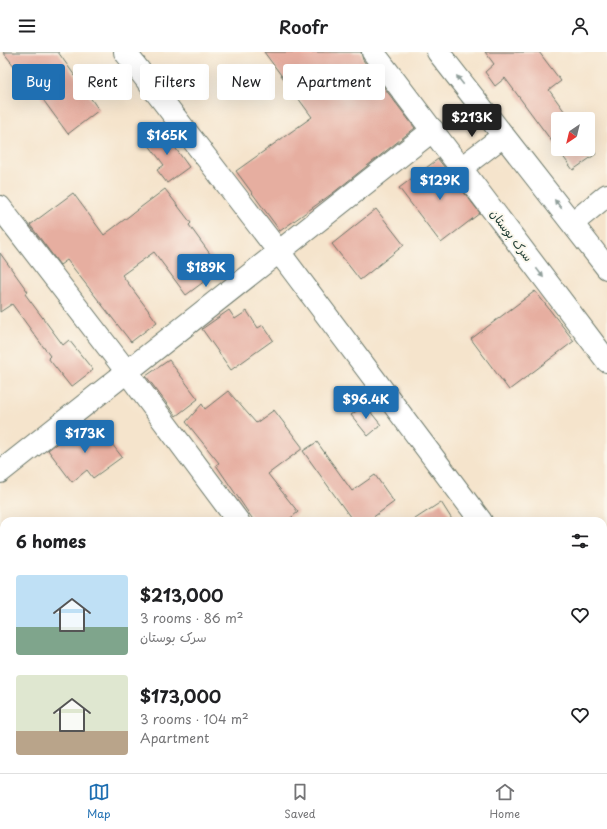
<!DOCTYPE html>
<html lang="en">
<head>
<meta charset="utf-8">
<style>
  body { margin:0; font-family:"Playpen Sans","Playpen Sans Arabic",sans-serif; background:#f6f6f6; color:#202124; height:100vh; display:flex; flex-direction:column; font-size:15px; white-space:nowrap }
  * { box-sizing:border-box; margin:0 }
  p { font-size:13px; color:#757577 }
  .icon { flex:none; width:22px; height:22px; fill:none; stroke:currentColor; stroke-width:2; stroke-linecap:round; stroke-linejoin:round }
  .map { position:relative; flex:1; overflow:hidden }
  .details { position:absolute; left:0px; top:465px; width:607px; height:256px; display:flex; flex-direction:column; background:#fff; border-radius:12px 12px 0 0; box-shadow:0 4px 16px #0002 }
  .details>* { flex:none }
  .hud { position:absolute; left:12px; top:12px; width:400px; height:36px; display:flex; gap:8px }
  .needle { width:26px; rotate:215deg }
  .fabs { position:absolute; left:551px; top:60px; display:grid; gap:8px }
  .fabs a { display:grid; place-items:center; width:44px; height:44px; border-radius:4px; background:#fff; box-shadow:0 4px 16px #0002; font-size:20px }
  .price { position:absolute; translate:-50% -34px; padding:0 9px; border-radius:4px; background:#1f6fb2; color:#fff; font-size:13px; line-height:26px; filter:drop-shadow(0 1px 2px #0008) }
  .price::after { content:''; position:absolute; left:50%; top:24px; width:12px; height:9px; margin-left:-6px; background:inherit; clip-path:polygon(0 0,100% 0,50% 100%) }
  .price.on { background:#222; color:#fff }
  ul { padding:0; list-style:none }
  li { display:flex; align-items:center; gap:12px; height:100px; padding:0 16px }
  li span { display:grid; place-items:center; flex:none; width:112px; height:80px; border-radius:4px; color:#555 }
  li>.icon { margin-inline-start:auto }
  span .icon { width:48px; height:48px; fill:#fffc; stroke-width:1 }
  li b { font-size:17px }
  h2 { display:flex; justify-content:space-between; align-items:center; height:48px; padding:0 16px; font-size:17px }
  .chip { padding:0 14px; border-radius:4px; background:#fff; box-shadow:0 4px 16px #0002; font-size:14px; line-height:36px }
  .chip.on { background:#1f6fb2; color:#fff }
  header { display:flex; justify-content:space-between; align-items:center; height:52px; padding:0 16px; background:#fff; font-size:18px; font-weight:600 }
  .dock { display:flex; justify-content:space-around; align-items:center; height:56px; border-top:1px solid #e0e0e0; background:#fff; font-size:11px; color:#757577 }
  .dock a { display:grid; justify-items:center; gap:2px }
  .dock .on { color:#1f6fb2 }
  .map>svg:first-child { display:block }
  .building { fill:#e6aea0 }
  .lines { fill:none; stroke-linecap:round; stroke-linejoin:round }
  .minor-casing { stroke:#6a7769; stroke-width:24 }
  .tertiary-casing { stroke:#6a7769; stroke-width:24 }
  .minor { stroke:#fff; stroke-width:22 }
  .tertiary { stroke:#fff; stroke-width:22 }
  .oneway { fill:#8f9e9a }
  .labels { text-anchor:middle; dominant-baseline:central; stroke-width:4; stroke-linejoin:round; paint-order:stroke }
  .street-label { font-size:12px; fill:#1f3d34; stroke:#fbf7ec }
</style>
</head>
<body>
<header><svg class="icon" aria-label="menu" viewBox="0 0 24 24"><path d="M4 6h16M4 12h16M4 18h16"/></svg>Roofr<svg class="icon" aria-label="person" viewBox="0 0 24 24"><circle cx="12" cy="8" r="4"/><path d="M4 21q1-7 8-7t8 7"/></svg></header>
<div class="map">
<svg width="607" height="721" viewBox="0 0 607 721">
  <rect width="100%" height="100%" fill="#fbf7ec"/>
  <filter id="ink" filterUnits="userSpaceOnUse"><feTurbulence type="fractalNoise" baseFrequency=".025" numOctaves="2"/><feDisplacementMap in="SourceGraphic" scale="8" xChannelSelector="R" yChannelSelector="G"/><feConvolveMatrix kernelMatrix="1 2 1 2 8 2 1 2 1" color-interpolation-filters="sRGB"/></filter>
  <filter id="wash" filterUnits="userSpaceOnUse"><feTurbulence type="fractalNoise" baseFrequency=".012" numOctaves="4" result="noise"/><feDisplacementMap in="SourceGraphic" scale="16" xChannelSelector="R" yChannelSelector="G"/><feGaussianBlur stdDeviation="0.9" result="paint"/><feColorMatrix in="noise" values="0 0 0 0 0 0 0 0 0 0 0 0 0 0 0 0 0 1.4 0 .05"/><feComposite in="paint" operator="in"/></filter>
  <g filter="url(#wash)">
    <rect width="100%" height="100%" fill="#f5e4cc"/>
    <g id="blocks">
      <path class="building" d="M3,0H58L99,58L68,82L36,38L34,39Z
        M264,0H361L363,8L415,76L333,141L280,179L236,119L312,65Z
        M485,0H539L561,29L549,38L570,67H558V97H588V91L596,102L573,118L505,26L495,34L485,20L494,12Z
        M161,76L189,115L167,131L157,118L164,113L145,88Z
        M438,107L480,161L441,191L399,136Z
        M165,137L191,171L189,173L221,217L186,243L154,200L122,223L157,270L131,290L67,208L60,213L30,173L73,141L104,183Z
        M376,157L404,193L360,228L332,192Z
        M0,201L28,240L25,242L63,293L69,288L93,318L71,335L48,306L50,304L12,252L0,260Z
        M535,239L574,289L509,338L471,287Z
        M229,258L235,267L247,259L258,276L263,273L273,288L231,318L202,277Z
        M169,308L198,347L176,364L146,324Z
        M228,339L256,371L274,358L303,396L268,422L298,460L287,469H254L216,413L219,411L186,370L202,352L205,357Z
        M365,353L381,373L368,384L351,363Z
        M98,374L122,405L93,426L87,418L72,430L48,398L74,379L80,388Z
        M317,390L352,439L375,423L394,450L368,469H353L303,399Z
        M441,450L453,469H412Z"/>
    </g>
  </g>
  <g filter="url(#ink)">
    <use href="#blocks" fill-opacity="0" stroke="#6a7769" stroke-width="1"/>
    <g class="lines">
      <defs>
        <path id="minor" d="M125,0L279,200L481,469
          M0,155L127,320L238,469
          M573,171L607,143
          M0,420L433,78
          M0,493L4,499
          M603,631L607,636
          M167,717L170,721
          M423,717L426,721"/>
        <path id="tertiary" d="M373,0L607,309
          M438,0L607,216
          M461,116L503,84"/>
      </defs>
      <use href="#minor" class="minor-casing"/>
      <use href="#tertiary" class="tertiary-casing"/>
      <use href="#minor" class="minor"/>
      <use href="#tertiary" class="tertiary"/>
    </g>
    <defs><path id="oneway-solid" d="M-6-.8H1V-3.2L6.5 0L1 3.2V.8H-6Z"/></defs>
    <g class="oneway">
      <use href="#oneway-solid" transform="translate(460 28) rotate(-128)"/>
      <use href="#oneway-solid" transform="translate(558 152) rotate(-129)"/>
      <use href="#oneway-solid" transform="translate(540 221) rotate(53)"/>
    </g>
  </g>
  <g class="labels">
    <g class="street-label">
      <text transform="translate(512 183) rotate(53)">سرک بوستان</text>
    </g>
  </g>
</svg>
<div class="fabs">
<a><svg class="needle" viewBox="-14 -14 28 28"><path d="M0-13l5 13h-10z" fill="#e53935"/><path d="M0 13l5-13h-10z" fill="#757577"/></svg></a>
</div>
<b class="price on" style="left:472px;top:86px">$213K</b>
<b class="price" style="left:167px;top:104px">$165K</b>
<b class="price" style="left:440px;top:149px">$129K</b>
<b class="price" style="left:206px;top:236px">$189K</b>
<b class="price" style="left:366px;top:368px">$96.4K</b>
<b class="price" style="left:85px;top:402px">$173K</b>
<div class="hud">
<a class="chip on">Buy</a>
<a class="chip">Rent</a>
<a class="chip">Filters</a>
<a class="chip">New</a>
<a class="chip">Apartment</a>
</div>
<section class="details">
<h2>6 homes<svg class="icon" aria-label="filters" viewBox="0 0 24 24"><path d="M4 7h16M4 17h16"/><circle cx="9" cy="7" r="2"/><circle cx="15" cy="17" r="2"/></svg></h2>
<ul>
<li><span style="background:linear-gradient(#bfe0f5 65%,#7fa58c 0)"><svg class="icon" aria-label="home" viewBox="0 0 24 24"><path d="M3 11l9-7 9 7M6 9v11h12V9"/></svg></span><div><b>$213,000</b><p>3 rooms · 86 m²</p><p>سرک بوستان</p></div><svg class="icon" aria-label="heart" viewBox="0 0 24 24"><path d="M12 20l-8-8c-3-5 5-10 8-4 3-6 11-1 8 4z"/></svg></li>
<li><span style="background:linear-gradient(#dfe7d0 70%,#b9a48a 0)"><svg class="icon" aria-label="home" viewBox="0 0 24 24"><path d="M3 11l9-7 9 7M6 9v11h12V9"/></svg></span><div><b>$173,000</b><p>3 rooms · 104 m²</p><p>Apartment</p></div><svg class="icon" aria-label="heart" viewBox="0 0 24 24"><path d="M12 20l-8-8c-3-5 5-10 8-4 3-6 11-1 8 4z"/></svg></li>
</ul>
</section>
</div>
<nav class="dock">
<a class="on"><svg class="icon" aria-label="map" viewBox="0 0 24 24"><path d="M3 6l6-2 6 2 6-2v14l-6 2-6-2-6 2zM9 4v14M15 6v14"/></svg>Map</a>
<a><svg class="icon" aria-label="saved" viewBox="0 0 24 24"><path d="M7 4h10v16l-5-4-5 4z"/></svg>Saved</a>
<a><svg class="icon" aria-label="home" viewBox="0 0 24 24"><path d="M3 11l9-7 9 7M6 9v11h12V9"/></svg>Home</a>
</nav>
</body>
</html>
